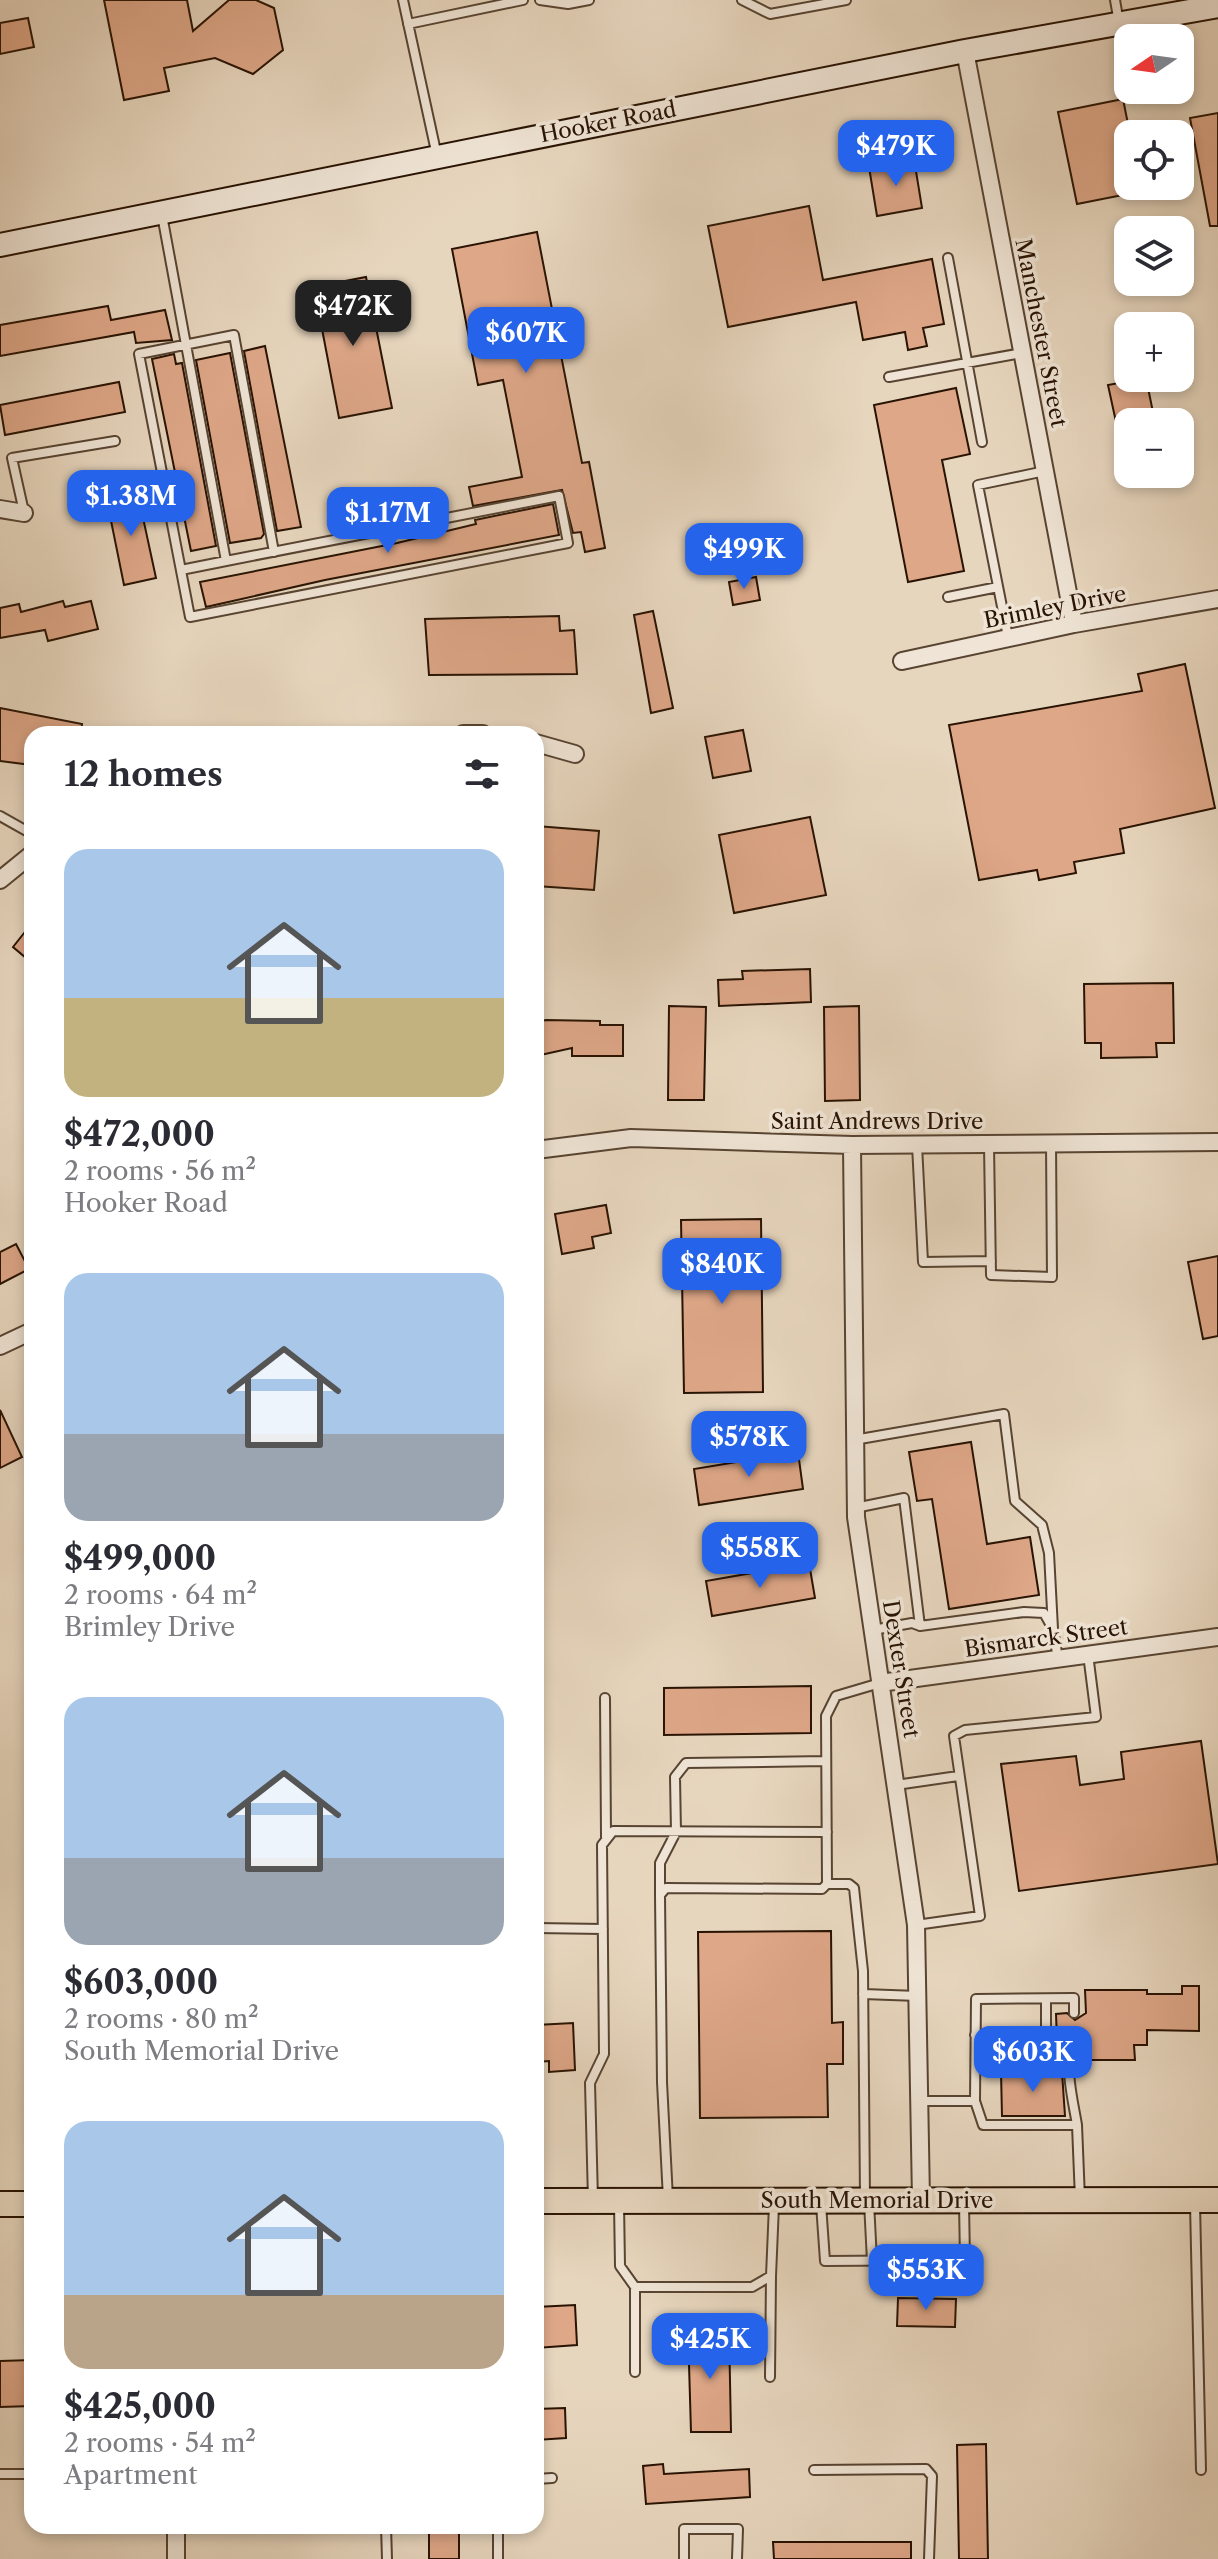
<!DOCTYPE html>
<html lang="en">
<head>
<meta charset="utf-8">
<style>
  body { margin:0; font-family:"Libre Caslon Text",serif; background:#f7f7f7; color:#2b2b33; height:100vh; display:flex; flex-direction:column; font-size:30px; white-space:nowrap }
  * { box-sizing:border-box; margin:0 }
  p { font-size:26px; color:#7c7c81 }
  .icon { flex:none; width:44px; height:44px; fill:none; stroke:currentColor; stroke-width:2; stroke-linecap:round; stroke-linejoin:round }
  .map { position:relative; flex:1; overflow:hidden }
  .sheet { position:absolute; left:24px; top:726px; width:520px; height:1808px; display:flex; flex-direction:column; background:#fff; border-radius:24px; box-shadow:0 4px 12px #0003 }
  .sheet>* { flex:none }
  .needle { width:52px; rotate:257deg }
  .tools { position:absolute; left:1114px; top:24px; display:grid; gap:16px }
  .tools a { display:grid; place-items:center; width:80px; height:80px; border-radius:16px; background:#fff; box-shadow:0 4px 12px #0003; font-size:40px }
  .price { position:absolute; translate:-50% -68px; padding:0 18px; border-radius:16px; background:#2563eb; color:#fff; font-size:26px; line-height:52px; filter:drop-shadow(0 2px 4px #0008) }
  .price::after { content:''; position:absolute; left:50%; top:48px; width:24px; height:18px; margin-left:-12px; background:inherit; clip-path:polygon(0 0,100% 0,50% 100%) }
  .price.current { background:#222; color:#fff }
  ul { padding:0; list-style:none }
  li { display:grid; align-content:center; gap:16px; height:424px; padding:0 40px }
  li span { display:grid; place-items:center; height:248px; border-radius:24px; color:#555 }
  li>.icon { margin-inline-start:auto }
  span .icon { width:144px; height:144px; fill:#fffc; stroke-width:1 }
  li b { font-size:34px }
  h2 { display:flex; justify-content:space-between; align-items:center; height:96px; padding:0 40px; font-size:34px }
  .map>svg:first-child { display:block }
  .building { fill:#dea788; stroke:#291303; stroke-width:2 }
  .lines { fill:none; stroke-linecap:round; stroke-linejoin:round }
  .lane-casing { stroke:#584432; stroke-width:12 }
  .street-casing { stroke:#584432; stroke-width:20 }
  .secondary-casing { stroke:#291303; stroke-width:26 }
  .primary-casing { stroke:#291303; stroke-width:28 }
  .lane { stroke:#efe4d5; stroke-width:8 }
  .street { stroke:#efe4d5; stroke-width:16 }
  .secondary { stroke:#efe4d5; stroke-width:22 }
  .primary { stroke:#e7d6be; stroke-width:24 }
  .labels { text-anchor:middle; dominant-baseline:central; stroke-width:7; stroke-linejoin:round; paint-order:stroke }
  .street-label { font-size:22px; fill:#291303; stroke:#efe4d5 }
</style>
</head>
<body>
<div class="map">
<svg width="1218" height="2559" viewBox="0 0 1218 2559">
  <rect width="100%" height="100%" fill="#e7d6be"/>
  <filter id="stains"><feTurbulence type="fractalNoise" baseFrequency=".0025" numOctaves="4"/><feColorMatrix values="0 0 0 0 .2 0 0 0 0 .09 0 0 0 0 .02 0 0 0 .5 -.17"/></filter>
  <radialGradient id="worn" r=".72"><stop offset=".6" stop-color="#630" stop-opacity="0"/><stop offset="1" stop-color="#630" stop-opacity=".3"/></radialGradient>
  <path class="building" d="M104,0H187L193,31L229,0H256L274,8L283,50L253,74L215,58L164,68L169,91L124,100Z
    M28,18L34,47L0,54V23Z
    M1123,99L1130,134L1128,194L1077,204L1058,112Z
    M1218,113V226H1210L1190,118Z
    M914,159L922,208L877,216L869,167Z
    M809,206L823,280L932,259L944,324L923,328L927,346L908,350L905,332L863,340L856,302L728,327L708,226Z
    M537,232L582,463L589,462L605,548L585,552L581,532L573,533L562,490L473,506L469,487L522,477L503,380L478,385L452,249Z
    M366,277L392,408L339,418L314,287Z
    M108,306L111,320L165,310L172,340L136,343L134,332L0,356V325Z
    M265,346L301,527L277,531L244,351Z
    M230,353L264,534L261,538L230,543L196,360Z
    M174,354L176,364L182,363L216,546L191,551L152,359Z
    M1146,378L1155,422H1116L1108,385Z
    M119,382L125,412L5,435L0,405Z
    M956,388L970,454L942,460L964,571L908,582L874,405Z
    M137,490L156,578L124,585L106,496Z
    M553,504L559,535L325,580L206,607L200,582L397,543L476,524L475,520Z
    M756,577L760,600L733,605L729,582Z
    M63,601L65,607L91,601L98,629L48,641L45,630L0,638V608L19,604L21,612Z
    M653,611L673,708L651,713L634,615Z
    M559,616L560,631L574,630L577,674L429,675L425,619Z
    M1185,664L1215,808L1120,829L1124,853L1074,862L1076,873L1039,880L1037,870L979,880L949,725L1142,691L1138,674Z
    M0,708L82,724L81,734H32V765L0,761Z
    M743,730L751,771L713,778L705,737Z
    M810,817L826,895L734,913L719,835Z
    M536,826L599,831L594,890L536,886Z
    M32,923V963L13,947Z
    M810,969L811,1002L719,1006L718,980L743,979L742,971Z
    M1173,983L1174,1043H1156L1157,1057L1101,1058V1043H1085L1084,984Z
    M669,1006L706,1007L704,1100H668Z
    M859,1006L860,1100L825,1101L824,1007Z
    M546,1020L600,1021V1025H623V1056H572V1048L536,1056V1022Z
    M606,1205L611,1233L592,1237L594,1248L562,1254L555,1214Z
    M761,1219L763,1392L684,1393L681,1220Z
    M16,1244L29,1269L0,1284V1252Z
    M1218,1256V1336L1203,1339L1188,1262Z
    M0,1410L22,1457L0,1468Z
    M971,1442L987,1544L1030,1537L1039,1595L949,1609L932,1499L917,1501L909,1452Z
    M798,1452L803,1489L699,1505L694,1469Z
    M809,1563L815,1598L712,1616L706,1581Z
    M811,1686V1733L664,1735V1688Z
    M1201,1741L1218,1864L1019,1891L1001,1764L1076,1756L1080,1785L1124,1779L1121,1752Z
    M831,1931L832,2023L843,2022V2064H827L828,2117L700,2118L698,1932Z
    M1182,1986H1199V2031L1147,2030V2045H1134L1135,2060H1086L1085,2040L1073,2033L1067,2040H1057L1056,2014L1067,2013L1075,2020L1086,2013L1085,1990H1147V1994H1182Z
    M573,2023L575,2070L549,2072V2061L536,2062V2025Z
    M1001,2072H1062L1065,2116H1002Z
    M898,2298L956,2299L955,2327L897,2326Z
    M575,2305L577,2345L536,2348V2307Z
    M688,2330H729L731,2432H691Z
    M32,2360V2406L0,2407V2361Z
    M565,2408L566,2438L536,2440V2409Z
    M986,2444L988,2559H959L957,2445Z
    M663,2464L664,2474L749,2469L750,2497L646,2504L643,2466Z
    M429,2526H459V2559H429Z
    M773,2542H911V2559H774Z"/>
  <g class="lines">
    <defs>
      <path id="lane" d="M403,0L437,156
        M540,0L568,4L589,0
        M742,0L770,14L846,0
        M1115,0L1119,23
        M408,24L523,0
        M162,215L226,561L559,496L568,543L190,617L139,354L234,335L274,552
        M948,258L982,442
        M889,377L1022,353
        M24,512L12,458L115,441
        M181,570L226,561
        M948,597L998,587
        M1008,637L978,485L1045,471
        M0,816L32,834
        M917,1145L923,1262L991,1261
        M989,1145L991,1275L1052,1277L1051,1143
        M854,1440L1004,1414L1015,1501L1042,1525L1049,1553L1053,1629
        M855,1508L904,1498L920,1626
        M873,1630L912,1623L920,1626L1024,1612L1044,1613L1053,1629L1058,1659
        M605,1698L606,1837
        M896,1785L958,1776
        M827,1884H849L854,1888L863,1971L865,2199
        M660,1895V1863L676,1832L675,1777L686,1763L826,1761
        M916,1925L980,1916L954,1736L965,1730L1096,1717L1088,1654
        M536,1928L603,1929
        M863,1994L918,1996
        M1074,2013V1998L976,1999L975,2101L983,2125H1077L1080,2199
        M975,2035L1046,2036V1999
        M1074,2040C1063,2064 1073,2100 1077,2125
        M920,2101H975
        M668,2199L662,2082L660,1895L666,1888L822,1889L827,1884L826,1716L836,1696L880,1683
        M593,2200L590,2083L604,2054L602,1845L613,1831L827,1832
        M869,2202L872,2261
        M619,2204L620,2266L635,2287H752L771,2276L774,2205
        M821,2204L825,2261L965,2260L964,2203
        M1195,2204L1201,2470
        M635,2287V2372
        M770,2377L771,2276
        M814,2470L926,2469L932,2476L929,2559
        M0,2474H32
        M536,2479L552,2478
        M386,2526L387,2559
        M498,2559V2526
        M684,2559V2529H738L737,2559"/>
      <path id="street" d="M965,51L1074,624
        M0,509L24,513
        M902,661L1074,624L1218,599
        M463,734H483
        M536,743L575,754
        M0,880L32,854
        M852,1145L856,1517L916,1925L921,2199
        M536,1150L631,1138L852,1145L1218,1142
        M0,1346L32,1331
        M880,1683L1218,1637
        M176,2559V2526"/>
      <path id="secondary" d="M0,245L965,51L1218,6"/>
      <path id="primary" d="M536,2201L1218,2200
        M0,2204H32"/>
    </defs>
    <use href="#lane" class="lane-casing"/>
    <use href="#street" class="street-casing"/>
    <use href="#secondary" class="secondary-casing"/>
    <use href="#primary" class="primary-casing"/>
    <use href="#lane" class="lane"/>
    <use href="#street" class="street"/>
    <use href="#secondary" class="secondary"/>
    <use href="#primary" class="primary"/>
  </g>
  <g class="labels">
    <g class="street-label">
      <text transform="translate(608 122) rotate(-11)">Hooker Road</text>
      <text transform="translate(1041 333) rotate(79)">Manchester Street</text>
      <text transform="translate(1055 607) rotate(-11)">Brimley Drive</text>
      <text x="877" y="1121">Saint Andrews Drive</text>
      <text transform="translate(1046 1638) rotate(-8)">Bismarck Street</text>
      <text transform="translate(901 1669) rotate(81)">Dexter Street</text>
      <text x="877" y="2200">South Memorial Drive</text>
    </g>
  </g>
  <rect width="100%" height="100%" filter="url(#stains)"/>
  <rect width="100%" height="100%" fill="url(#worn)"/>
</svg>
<div class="tools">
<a><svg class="needle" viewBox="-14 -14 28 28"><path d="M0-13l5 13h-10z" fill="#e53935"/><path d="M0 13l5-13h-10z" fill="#7c7c81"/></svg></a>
<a><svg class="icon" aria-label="locate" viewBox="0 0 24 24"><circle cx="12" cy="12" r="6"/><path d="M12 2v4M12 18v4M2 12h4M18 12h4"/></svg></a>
<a><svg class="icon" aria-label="layers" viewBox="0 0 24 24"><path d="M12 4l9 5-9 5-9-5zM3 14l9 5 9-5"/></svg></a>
<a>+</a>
<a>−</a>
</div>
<b class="price" style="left:896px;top:188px">$479K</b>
<b class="price current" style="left:353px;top:348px">$472K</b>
<b class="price" style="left:526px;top:375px">$607K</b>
<b class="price" style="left:131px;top:538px">$1.38M</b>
<b class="price" style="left:388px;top:555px">$1.17M</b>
<b class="price" style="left:744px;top:591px">$499K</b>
<b class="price" style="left:722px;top:1306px">$840K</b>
<b class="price" style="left:749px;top:1479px">$578K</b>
<b class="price" style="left:760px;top:1590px">$558K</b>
<b class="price" style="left:1033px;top:2094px">$603K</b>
<b class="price" style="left:926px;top:2312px">$553K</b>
<b class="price" style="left:710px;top:2381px">$425K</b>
<section class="sheet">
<h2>12 homes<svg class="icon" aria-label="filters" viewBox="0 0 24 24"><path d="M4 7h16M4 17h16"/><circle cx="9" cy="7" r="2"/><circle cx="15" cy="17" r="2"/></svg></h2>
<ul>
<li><span style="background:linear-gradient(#a9c7e8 60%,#c2b280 0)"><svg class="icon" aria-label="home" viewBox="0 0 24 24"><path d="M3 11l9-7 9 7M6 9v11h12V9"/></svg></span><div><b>$472,000</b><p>2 rooms · 56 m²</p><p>Hooker Road</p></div></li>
<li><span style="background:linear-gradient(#a9c7e8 65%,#9aa5b1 0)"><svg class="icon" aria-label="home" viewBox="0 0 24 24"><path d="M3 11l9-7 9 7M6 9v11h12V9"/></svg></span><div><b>$499,000</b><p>2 rooms · 64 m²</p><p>Brimley Drive</p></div></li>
<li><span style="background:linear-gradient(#a9c7e8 65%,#9aa5b1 0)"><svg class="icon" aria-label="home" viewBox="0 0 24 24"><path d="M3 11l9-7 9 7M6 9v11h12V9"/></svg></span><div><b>$603,000</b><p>2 rooms · 80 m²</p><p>South Memorial Drive</p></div></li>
<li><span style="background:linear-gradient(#a9c7e8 70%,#b9a48a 0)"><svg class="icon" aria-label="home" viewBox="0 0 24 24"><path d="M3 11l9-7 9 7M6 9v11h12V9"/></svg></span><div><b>$425,000</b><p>2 rooms · 54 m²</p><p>Apartment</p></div></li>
</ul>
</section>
</div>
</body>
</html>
